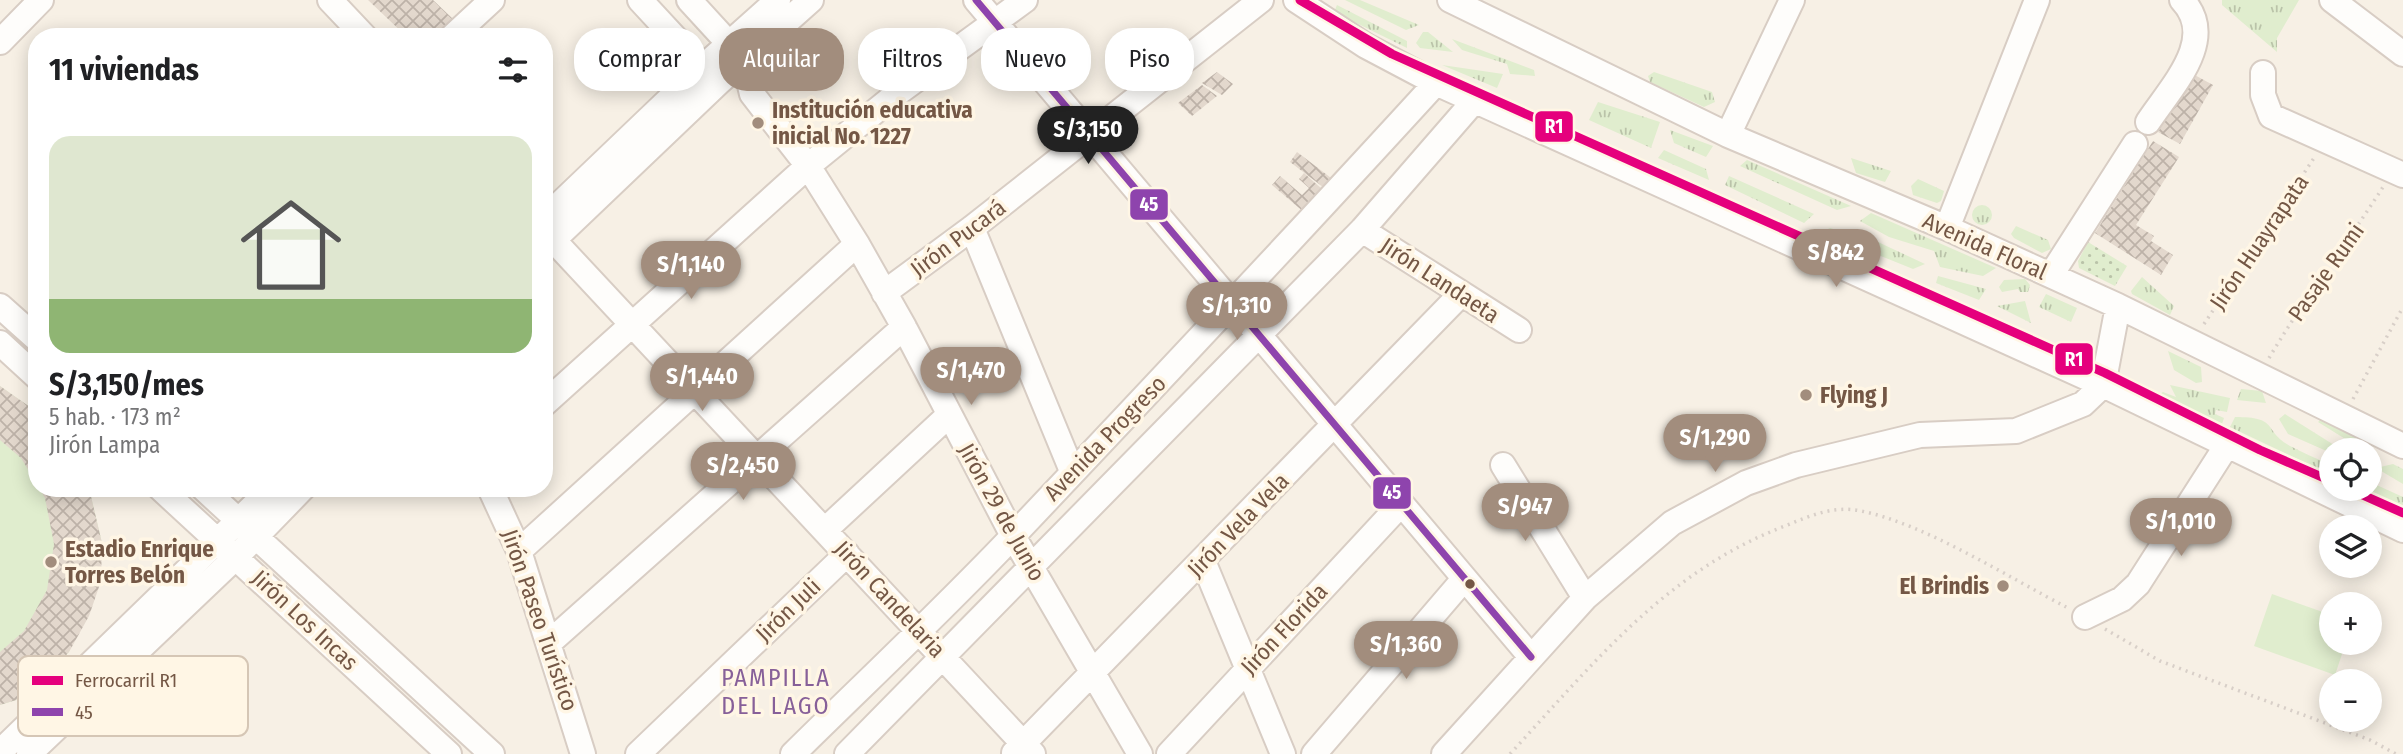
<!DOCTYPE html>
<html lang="es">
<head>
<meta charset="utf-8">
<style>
  body { margin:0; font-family:"Fira Sans Condensed",sans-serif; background:#f6f6f6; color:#202124; height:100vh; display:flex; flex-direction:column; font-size:26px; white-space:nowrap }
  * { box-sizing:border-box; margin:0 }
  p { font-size:23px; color:#757577 }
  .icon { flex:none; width:38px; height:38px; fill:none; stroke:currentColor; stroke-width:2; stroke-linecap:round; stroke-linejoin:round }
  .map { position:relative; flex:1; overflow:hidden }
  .panel { position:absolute; left:28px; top:28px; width:525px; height:469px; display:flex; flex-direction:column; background:#fff; border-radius:28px; box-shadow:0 4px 18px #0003 }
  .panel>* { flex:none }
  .banner { position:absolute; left:574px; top:28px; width:665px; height:63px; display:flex; gap:14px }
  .tools { position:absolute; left:2319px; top:438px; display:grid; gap:14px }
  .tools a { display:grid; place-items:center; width:63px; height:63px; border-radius:50%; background:#fff; box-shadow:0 4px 18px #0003; font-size:35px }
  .price { position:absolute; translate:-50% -60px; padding:0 16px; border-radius:24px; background:#a28d7d; color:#fff; font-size:23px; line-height:46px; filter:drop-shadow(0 2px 4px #0008) }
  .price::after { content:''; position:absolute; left:50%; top:42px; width:21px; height:16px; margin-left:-10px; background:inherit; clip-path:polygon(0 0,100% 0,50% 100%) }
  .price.current { background:#222; color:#fff }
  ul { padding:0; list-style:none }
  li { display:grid; align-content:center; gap:14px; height:371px; padding:0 21px }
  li+li { border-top:2px solid #e0e0e0 }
  li span { display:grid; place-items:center; height:217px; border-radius:21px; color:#555 }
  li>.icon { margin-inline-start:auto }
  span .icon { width:126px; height:126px; fill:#fffc; stroke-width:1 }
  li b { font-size:30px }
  h2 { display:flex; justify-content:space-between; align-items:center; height:84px; padding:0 21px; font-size:30px }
  .tag { padding:0 24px; border-radius:28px; background:#fff; box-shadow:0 4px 18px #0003; font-size:24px; line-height:63px }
  .tag.current { background:#a28d7d; color:#fff }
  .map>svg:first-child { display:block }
  .grass { fill:url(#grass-tufts) }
  .park { fill:#e0edce }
  .garden { fill:url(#garden-dots) }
  .building { fill:url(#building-cross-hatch) }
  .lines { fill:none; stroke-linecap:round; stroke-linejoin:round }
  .minor-casing { stroke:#d8cdc4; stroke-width:28 }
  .path { stroke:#d8cfc8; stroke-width:3.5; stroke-dasharray:2 5; stroke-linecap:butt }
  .minor { stroke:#fefdfb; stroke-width:24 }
  .bus-1-casing { stroke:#fff6e5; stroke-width:12 }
  .bus-1 { stroke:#8e44ad; stroke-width:7 }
  .rail-1-casing { stroke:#fff6e5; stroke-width:14 }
  .rail-1 { stroke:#e5007d; stroke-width:9 }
  .poi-dot { fill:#a28d7d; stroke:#fff6e5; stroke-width:2.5 }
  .bus-dot { fill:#745745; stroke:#fff6e5; stroke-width:2.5 }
  .labels { text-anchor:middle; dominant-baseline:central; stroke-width:7; stroke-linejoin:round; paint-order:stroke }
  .poi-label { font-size:23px; font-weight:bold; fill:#745745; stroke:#fff6e5; text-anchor:start }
  .street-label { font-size:23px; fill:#745745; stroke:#fff6e5 }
  .neighbourhood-label { font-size:24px; letter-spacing:2px; fill:#876099; stroke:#fff6e5 }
  .key { fill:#fff6e5; stroke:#d5c6b5; stroke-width:2 }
  .key-label { font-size:19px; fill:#745745 }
  .line-badge { stroke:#fff6e5; stroke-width:2.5 }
  .badge-label { font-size:19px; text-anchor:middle; font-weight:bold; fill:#fff }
</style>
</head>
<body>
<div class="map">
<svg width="2403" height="754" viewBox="0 0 2403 754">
  <defs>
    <pattern id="grass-tufts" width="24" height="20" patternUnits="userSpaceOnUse" patternTransform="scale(1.75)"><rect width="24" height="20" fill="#e0edce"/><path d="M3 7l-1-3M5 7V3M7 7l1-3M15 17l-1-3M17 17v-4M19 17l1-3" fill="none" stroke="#bac3a9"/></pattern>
    <pattern id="garden-dots" width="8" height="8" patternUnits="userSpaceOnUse" patternTransform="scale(1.75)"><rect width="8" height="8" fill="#e0edce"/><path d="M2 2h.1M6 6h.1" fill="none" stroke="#bac3a9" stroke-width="1.8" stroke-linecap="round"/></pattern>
    <pattern id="building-cross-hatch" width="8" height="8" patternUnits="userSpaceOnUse" patternTransform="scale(1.75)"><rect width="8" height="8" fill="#e3d8cd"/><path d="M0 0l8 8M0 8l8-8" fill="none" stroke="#bdb2a8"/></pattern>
  </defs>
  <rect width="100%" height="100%" fill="#f7f0e5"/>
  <path class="grass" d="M1345,0H1360L1419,25L1406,30Z
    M2222,0H2299L2277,38V52L2222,5Z
    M1337,5L1407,41V48L1334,12Z
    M1423,32H1428L1453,52L1420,48L1416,43Z
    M1452,39L1534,70L1535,76L1510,74L1507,64L1462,50Z
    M1442,65L1503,74L1497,88Z
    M1654,72L1712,92L1715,102L1704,107L1650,82L1648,76Z
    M1598,102L1660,122L1651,148L1589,120Z
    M1670,130L1713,146L1706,157L1674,143Z
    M1664,150L1706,169L1709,180L1658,158Z
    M1851,158L1891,171L1885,182L1856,173Z
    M1747,160L1851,206L1837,210L1740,166Z
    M1729,176L1814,214L1804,223L1725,185Z
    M1918,179L1944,191L1941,201L1937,203L1913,195L1911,186Z
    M1972 215a10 10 0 1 1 20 0a10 10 0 1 1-20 0Z
    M1871,213L1996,268L1983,276L1940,267L1934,251L1889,237L1860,221Z
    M2016,226L2048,240L2051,249L2042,253L2014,238L2011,234Z
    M1830,228L1859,237L1851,246L1822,232Z
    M1878,242L1925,264L1913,269L1871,252Z
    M1938,276L1986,289L1979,300L1936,283Z
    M2142,277L2174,306L2170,315L2132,294L2131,291Z
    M2025,279L2030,285L2028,292H2020L2018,289L2002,292L1999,287L2004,280Z
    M2046,294L2077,308L2071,322L2039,307Z
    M2025,301L2031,323L1997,306Z
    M2168,351L2201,367L2202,382L2196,383L2174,370Z
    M2170,385L2230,398L2227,412L2216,410L2215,414L2224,418L2222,424L2158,395L2163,392L2176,397Z
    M2241,389L2262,391L2266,403L2237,400Z
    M2285,414L2342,450H2331V453L2288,434L2279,419Z
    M2235,417C2280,417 2262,430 2290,446C2303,453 2318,459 2331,465V475L2230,427Z
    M2321,419L2370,443L2363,450L2318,422Z
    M2393,464L2403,469V484L2376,468Z
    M2370,482L2403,497V507L2362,488H2370Z"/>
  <path class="park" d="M0,386L37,412V488H89L102,543L69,652L42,681L16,700L0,705Z
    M2272,594L2331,615V642H2346L2335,675L2254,646Z"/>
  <path class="garden" d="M2088,242L2127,266L2115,286L2079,268L2078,261Z"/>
  <path class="building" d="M368,0H433L454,20L439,37H407Z
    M1217,72L1233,84L1222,95L1202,83Z
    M2191,73L2213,85L2180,144L2158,132Z
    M1202,85L1217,96L1192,116L1178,103Z
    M2153,141L2179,157L2136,225L2154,236L2151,241L2173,255L2161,275L2095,233Z
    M1297,152L1335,181L1327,190L1290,162Z
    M1304,173L1324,191L1305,213L1272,185L1280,176L1302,195L1309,188L1299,179Z
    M0,386L37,412V484L21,458L0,440Z
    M39,488H89L102,543L101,581L89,616L69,652L42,681L16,700L0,705V652L24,631L47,590L54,544L45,498Z"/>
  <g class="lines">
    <defs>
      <path id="minor" d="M330,0L365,37
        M640,0L713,79
        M689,0L744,60L752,94L808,166L857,244L904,327L1013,536L1140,754
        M976,0L1531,657
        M1296,0L1366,46L1436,83L2103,385L2403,530
        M1450,0L1728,135L1947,228L2118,306L2403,446
        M2332,0L2403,54
        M452,37L492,0
        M0,42L41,0
        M2263,73V95L2271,116L2403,175
        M2148,122C2171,87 2219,39 2182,0
        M1728,135L1792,0
        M544,219L703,67L778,0
        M972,228L1072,471
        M1947,228L2037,0
        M544,230L1033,754
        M1362,230L1519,330
        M544,249L718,83L811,0
        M2051,275L2135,144
        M884,293L972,228L1261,0
        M0,306L37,339
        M0,343L37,377
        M544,404L808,166L899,92L1025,0
        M1503,465L1585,598
        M160,488L449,754
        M203,488L492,754
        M490,488L519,551L583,754
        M825,530L949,415
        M519,551L857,244
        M1203,561L1283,754
        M2085,617L2122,599L2138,584L2227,445
        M550,642L904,327
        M0,752L272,488
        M1014,753L1461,294
        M29,754L237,556L303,488
        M638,754L847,554
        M793,754C867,681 943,610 1014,535C1156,385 1297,235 1436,83
        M847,754L1362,230L1475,100
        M1169,754L1401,504
        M1314,754L1464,579
        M1444,754L1585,598L1672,523L1746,483L1796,465L1920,435L2016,431L2083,404L2103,385L2118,306"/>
    </defs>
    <use href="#minor" class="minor-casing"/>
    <path class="path" d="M2204,324L2314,158
      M2269,358C2304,299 2346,245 2383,187
      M2353,399L2403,307
      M2105,629L2160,661L2370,740L2396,754
      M1510,754C1593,664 1666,571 1785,526C1810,516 1833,505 1861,511C1923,523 2010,578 2068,608"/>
    <use href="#minor" class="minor"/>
    <defs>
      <path id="bus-1" d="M976,0L1531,657"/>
    </defs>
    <use href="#bus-1" class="bus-1-casing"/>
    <use href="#bus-1" class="bus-1"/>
    <defs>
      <path id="rail-1" d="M1300,0L1392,54L2105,373L2260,450L2331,481
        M2347,488L2403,513"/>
    </defs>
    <use href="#rail-1" class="rail-1-casing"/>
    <use href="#rail-1" class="rail-1"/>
  </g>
  <g class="poi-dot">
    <circle cx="758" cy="123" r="7"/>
    <circle cx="1806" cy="395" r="7"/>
    <circle cx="51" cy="562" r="7"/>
    <circle cx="2003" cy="586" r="7"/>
  </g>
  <circle class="bus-dot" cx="1470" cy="584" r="6"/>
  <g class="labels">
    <g class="poi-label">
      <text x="772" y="110">Institución educativa<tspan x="772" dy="26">inicial No. 1227</tspan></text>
      <text x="1820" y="395">Flying J</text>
      <text x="65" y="549">Estadio Enrique<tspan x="65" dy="26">Torres Belón</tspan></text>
      <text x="1989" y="586" text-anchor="end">El Brindis</text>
    </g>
    <g class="street-label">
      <text transform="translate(958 238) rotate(-37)">Jirón Pucará</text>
      <text transform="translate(2259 242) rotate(-56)">Jirón Huayrapata</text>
      <text transform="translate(1985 246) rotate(24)">Avenida Floral</text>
      <text transform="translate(2326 272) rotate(-55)">Pasaje Rumi</text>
      <text transform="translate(1440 280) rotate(33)">Jirón Landaeta</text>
      <text transform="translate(1105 438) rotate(-46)">Avenida Progreso</text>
      <text transform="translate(1002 512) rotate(61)">Jirón 29 de Junio</text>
      <text transform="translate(1238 525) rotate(-46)">Jirón Vela Vela</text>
      <text transform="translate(890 599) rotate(47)">Jirón Candelaria</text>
      <text transform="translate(788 610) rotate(-44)">Jirón Juli</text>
      <text transform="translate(305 620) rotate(43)">Jirón Los Incas</text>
      <text transform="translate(540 620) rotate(71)">Jirón Paseo Turístico</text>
      <text transform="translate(1284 629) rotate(-47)">Jirón Florida</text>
    </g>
    <g class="neighbourhood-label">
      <text x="776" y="678">PAMPILLA<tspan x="776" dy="28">DEL LAGO</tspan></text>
    </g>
  </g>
  <rect x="18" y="656" width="230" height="80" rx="10" class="key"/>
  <rect x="32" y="676" width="31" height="9" fill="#e5007d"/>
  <rect x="32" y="708" width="31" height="8" fill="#8e44ad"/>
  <g class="key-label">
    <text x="75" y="687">Ferrocarril R1</text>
    <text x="75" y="719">45</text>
  </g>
  <g class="line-badge">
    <rect x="1534" y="110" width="40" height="33" rx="7" fill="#e5007d"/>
    <rect x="1129" y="188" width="40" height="33" rx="7" fill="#8e44ad"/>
    <rect x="2054" y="342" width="40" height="34" rx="7" fill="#e5007d"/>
    <rect x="1372" y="476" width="40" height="34" rx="7" fill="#8e44ad"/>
  </g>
  <g class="badge-label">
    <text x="1554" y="133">R1</text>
    <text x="1149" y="211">45</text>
    <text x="2074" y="366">R1</text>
    <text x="1392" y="499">45</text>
  </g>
</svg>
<div class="tools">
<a><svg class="icon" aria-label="locate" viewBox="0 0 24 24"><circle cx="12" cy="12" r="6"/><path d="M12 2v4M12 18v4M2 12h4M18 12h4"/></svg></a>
<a><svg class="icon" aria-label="layers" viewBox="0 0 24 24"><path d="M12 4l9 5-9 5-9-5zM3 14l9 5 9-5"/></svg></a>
<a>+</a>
<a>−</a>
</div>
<b class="price current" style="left:1088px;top:166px">S/3,150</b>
<b class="price" style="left:1836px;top:289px">S/842</b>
<b class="price" style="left:691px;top:301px">S/1,140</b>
<b class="price" style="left:1237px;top:342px">S/1,310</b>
<b class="price" style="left:971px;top:407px">S/1,470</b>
<b class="price" style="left:702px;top:413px">S/1,440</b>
<b class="price" style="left:1715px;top:474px">S/1,290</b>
<b class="price" style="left:743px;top:502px">S/2,450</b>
<b class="price" style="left:1525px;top:543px">S/947</b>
<b class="price" style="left:2181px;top:558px">S/1,010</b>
<b class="price" style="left:1406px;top:681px">S/1,360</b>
<div class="banner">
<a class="tag">Comprar</a>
<a class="tag current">Alquilar</a>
<a class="tag">Filtros</a>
<a class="tag">Nuevo</a>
<a class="tag">Piso</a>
</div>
<section class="panel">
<h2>11 viviendas<svg class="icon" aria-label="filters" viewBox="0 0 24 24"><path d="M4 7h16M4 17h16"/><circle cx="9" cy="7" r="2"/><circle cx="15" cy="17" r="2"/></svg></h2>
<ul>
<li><span style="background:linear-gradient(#dfe7d0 75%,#8fb573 0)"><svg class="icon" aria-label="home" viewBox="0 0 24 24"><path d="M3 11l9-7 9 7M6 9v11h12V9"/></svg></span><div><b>S/3,150/mes</b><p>5 hab. · 173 m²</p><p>Jirón Lampa</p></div></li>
</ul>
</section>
</div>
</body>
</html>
